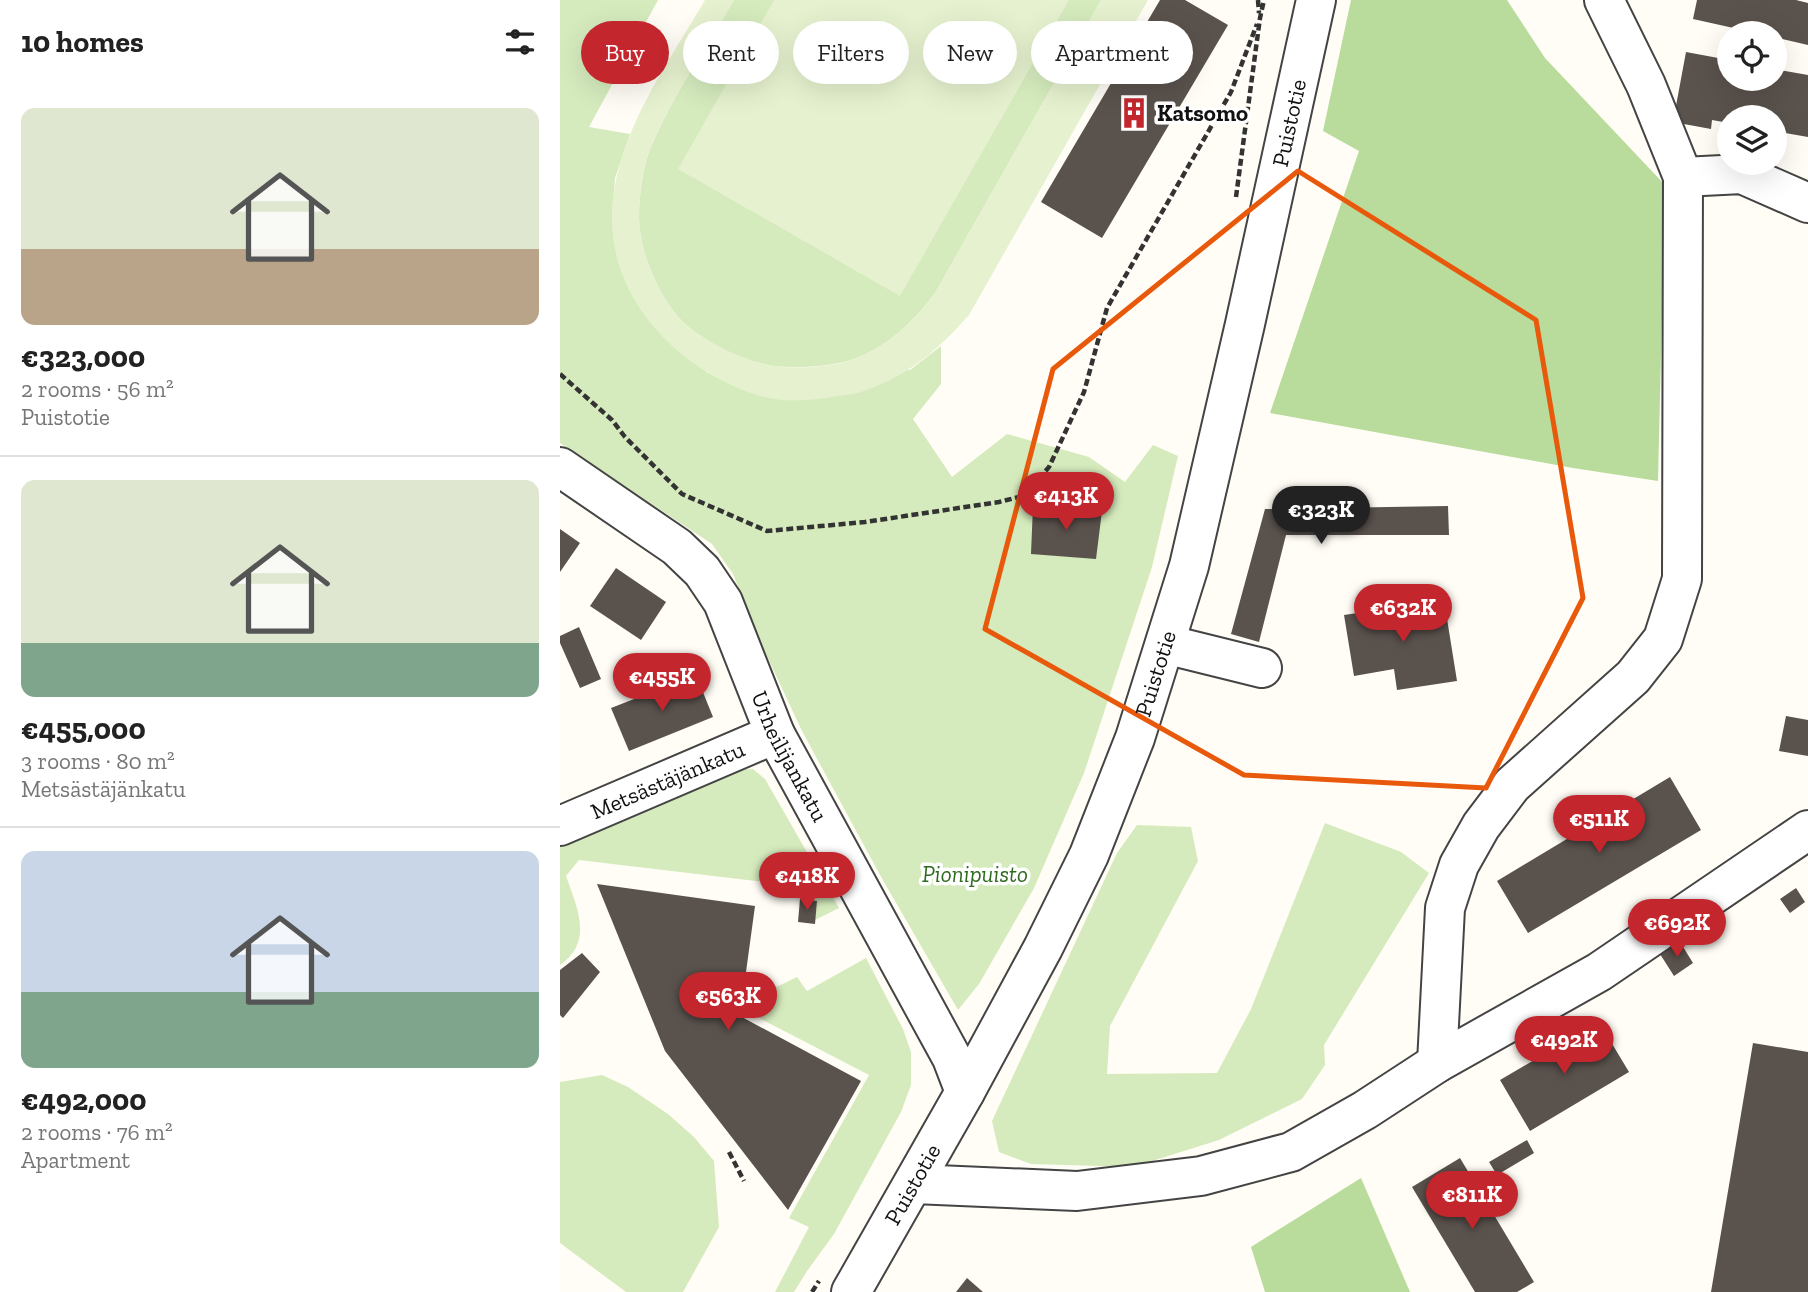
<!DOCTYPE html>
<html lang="en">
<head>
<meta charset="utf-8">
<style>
  body { margin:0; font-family:"Zilla Slab",serif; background:#f2f2f2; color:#222; height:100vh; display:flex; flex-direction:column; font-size:26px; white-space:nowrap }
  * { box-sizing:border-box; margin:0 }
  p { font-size:23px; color:#767676 }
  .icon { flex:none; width:38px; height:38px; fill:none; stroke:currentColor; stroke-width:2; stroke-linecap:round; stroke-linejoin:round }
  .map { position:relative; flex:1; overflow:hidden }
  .drawer { display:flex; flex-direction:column; background:#fff; width:560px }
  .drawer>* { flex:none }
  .guide { position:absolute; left:21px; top:21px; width:665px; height:63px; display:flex; gap:14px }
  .fabs { position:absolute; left:1157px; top:21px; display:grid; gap:14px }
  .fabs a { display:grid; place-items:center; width:70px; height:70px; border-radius:50%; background:#fff; box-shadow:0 7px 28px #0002; font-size:35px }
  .price { position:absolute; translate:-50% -60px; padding:0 16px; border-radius:24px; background:#c4262e; color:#fff; font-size:23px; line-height:46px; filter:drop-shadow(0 2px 4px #0008) }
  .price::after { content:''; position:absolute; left:50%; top:42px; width:21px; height:16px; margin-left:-10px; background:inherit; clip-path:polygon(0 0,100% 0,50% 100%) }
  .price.active { background:#222; color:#fff }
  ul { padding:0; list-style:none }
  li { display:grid; align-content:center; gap:14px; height:371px; padding:0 21px }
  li+li { border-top:2px solid #e0e0e0 }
  li span { display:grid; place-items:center; height:217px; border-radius:14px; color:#555 }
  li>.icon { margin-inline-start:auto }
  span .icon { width:126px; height:126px; fill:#fffc; stroke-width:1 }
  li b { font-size:30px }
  h2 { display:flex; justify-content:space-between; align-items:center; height:84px; padding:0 21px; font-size:30px }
  .pill { padding:0 24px; border-radius:32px; background:#fff; box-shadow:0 7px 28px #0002; font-size:24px; line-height:63px }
  .pill.active { background:#c4262e; color:#fff }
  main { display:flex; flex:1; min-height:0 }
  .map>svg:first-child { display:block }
  .green { fill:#d5ebbd }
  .forest { fill:#b9dc9c }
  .pitch { fill:#e6f2cf }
  .building { fill:#5a524d }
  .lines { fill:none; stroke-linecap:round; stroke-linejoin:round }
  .minor-casing { stroke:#444; stroke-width:42 }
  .path { stroke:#333; stroke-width:4.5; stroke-dasharray:7 3.5; stroke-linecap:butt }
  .minor { stroke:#fff; stroke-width:38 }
  .marked { fill:none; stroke:#e8590c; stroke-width:5; stroke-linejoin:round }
  .labels { text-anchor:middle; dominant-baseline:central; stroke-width:7; stroke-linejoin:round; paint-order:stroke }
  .poi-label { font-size:23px; font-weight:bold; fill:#111; stroke:#fff; text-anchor:start }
  .street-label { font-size:23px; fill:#111; stroke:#fff }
  .park-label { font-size:23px; font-style:italic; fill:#2f6b1f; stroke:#fff }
</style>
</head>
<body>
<main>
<section class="drawer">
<h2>10 homes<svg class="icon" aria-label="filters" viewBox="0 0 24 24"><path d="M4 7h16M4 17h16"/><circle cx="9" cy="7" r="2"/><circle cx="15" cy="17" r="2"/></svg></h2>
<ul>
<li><span style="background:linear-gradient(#dfe7d0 65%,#b9a48a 0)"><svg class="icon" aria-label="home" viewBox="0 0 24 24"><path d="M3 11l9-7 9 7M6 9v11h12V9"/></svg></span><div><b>€323,000</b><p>2 rooms · 56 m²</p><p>Puistotie</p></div></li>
<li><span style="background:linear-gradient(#dfe7d0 75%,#7fa58c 0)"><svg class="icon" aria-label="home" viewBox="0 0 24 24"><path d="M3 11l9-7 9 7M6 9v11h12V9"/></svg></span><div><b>€455,000</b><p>3 rooms · 80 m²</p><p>Metsästäjänkatu</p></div></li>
<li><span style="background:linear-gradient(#c9d6e8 65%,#7fa58c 0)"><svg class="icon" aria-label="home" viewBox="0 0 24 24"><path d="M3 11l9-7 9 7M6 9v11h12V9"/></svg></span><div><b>€492,000</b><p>2 rooms · 76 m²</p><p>Apartment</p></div></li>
</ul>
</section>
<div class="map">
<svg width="1248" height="1292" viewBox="0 0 1248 1292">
  <rect width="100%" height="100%" fill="#fffdf5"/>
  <path class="green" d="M0,0H98L29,127L70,134L55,178L52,218L147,373L350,370L381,346V384L353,419L392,477L447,434L529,457L565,482L593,445L618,456L592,567L524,773L474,888L419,984L398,1010L320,875L242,731L204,650L173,574L152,544L0,443Z
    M174,0H541L375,293C352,323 330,345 294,359C272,367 226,370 204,364C177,358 139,339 120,319C98,295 79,250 79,217C79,194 83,165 92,144C114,94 146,47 174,0Z
    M193,769L205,779L279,908L255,920L257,901L240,899L238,886L19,860L6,876C17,908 34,941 0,965V845L177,770Z
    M765,823L841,852L869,873L764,1045L765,1065L742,1099L659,1140L573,1167L471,1164L439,1152L432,1121L557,853L577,825L631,827L638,861L550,1026L547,1074L657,1073L691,1009Z
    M306,958L343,1029L351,1052V1085L341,1112L274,1234L247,1271L234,1292H215L249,1227L229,1218L309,1075L197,1017L200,1009L194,998L237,977L247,991Z
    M42,1075L68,1087L108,1114L134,1137L154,1161L159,1227L123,1292H66L0,1243V1082Z"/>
  <path class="forest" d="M791,0H947L985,58L1105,185L1098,481L1013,468L710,413L799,151L763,131Z
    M801,1178L850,1292H705L691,1247Z"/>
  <path class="pitch" d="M145,0H174C146,47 114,94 92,144C83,165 79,194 79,217C79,250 98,295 120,319C139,339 177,358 204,364C226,370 272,368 294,359C330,345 352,323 375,293L541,0H588L409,315C377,351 349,375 304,391C295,394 286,395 278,396C251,401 220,403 194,394C119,369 50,300 52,216C54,136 106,67 145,0Z
    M214,0H509L340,296L118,169Z"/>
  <path class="building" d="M600,0H625L668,25L542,238L481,202Z
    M1137,0H1236L1248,3V45L1214,37V33H1196L1133,19Z
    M1126,52L1169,60V79H1214V69L1248,75V137L1214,131V117H1169V123L1152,120L1151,129L1113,122Z
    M473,506L542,511L536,559L471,554Z
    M888,506L889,535H726L699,642L671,634L705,509Z
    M0,529L20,543L0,572Z
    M56,568L106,602L81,640L30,606Z
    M884,600L897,681L837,690L834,669L794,676L784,615Z
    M19,627L41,679L20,688L0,643V636Z
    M136,675L153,717L69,751L51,708Z
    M1226,716L1248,720V756L1219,751Z
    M1110,777L1141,830L968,933L937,881Z
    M37,884L195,906L180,1016L301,1081L228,1210L105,1051Z
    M1236,888L1245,902L1230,913L1220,899Z
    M240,899L257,901L255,924L238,922Z
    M1120,942L1133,963L1114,976L1100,954Z
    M22,953L40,972L3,1018L0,1015V970Z
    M1039,1022L1069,1072L970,1131L940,1080Z
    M1193,1043L1248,1052V1292H1151Z
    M967,1140L974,1153L937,1175L929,1162Z
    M900,1158L974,1282L957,1292H915L852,1187Z
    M407,1278L423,1292H396Z"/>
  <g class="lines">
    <defs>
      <g id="minor">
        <path d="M1123,177L1182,174L1248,203"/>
        <path id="s1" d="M0,467L117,547L142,571L163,602L215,734L392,1058L405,1092"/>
        <path d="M605,644L702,668"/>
        <path id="s2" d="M0,826L215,734"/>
        <path d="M877,1063L885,908L899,865L921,826L952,785L1073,677L1103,639L1122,579L1123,177L1086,85L1044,0"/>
        <path d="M354,1184L517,1191L641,1176L731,1152L805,1110L877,1063L1039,972L1248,830"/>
        <path id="s3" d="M291,1292L405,1092L483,948L529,855L575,738L629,566L685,324L756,0"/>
      </g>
    </defs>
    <use href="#minor" class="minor-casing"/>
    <path class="path" d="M698,0L699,13
      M676,197L700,18L704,0
      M0,374L52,420L65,437L122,494L207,531L305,522L439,502L463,496L489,467L524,392L547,308L671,92L697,24
      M169,1152L184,1181
      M252,1292L259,1281"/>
    <use href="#minor" class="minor"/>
  </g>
  <path class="marked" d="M738,171L976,320L1023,598L926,788L684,775L425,629L493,369Z"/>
  <defs>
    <symbol id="building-bare" viewBox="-9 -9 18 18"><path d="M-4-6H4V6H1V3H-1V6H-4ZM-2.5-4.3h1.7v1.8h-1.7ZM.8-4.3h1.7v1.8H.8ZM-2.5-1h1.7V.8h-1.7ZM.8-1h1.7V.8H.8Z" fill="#c4262e" stroke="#fff" stroke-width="2.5" paint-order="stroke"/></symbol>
  </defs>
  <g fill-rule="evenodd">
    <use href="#building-bare" x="552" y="91" width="44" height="44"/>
  </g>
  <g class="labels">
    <g class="poi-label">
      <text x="597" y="113">Katsomo</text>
    </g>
    <g class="street-label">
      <text stroke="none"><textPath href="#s3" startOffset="1258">Puistotie</textPath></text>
      <text stroke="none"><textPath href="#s3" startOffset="691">Puistotie</textPath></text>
      <text stroke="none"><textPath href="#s1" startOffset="382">Urheilijankatu</textPath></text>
      <text stroke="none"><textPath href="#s2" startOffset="117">Metsästäjänkatu</textPath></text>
      <text stroke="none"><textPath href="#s3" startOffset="124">Puistotie</textPath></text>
    </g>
    <g class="park-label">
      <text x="415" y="874">Pionipuisto</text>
    </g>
  </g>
</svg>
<div class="fabs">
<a><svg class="icon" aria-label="locate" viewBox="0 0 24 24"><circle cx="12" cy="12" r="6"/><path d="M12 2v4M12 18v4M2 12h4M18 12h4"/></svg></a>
<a><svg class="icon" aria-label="layers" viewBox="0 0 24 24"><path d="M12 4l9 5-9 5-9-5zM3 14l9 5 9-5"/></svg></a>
</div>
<b class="price" style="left:506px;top:532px">€413K</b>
<b class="price active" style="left:761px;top:546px">€323K</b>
<b class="price" style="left:843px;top:644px">€632K</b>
<b class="price" style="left:102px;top:713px">€455K</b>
<b class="price" style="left:1039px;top:855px">€511K</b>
<b class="price" style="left:247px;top:912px">€418K</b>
<b class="price" style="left:1117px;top:959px">€692K</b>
<b class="price" style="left:168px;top:1032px">€563K</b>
<b class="price" style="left:1004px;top:1076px">€492K</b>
<b class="price" style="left:912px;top:1231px">€811K</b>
<div class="guide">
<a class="pill active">Buy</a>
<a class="pill">Rent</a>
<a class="pill">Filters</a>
<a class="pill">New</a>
<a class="pill">Apartment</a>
</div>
</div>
</main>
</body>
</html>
